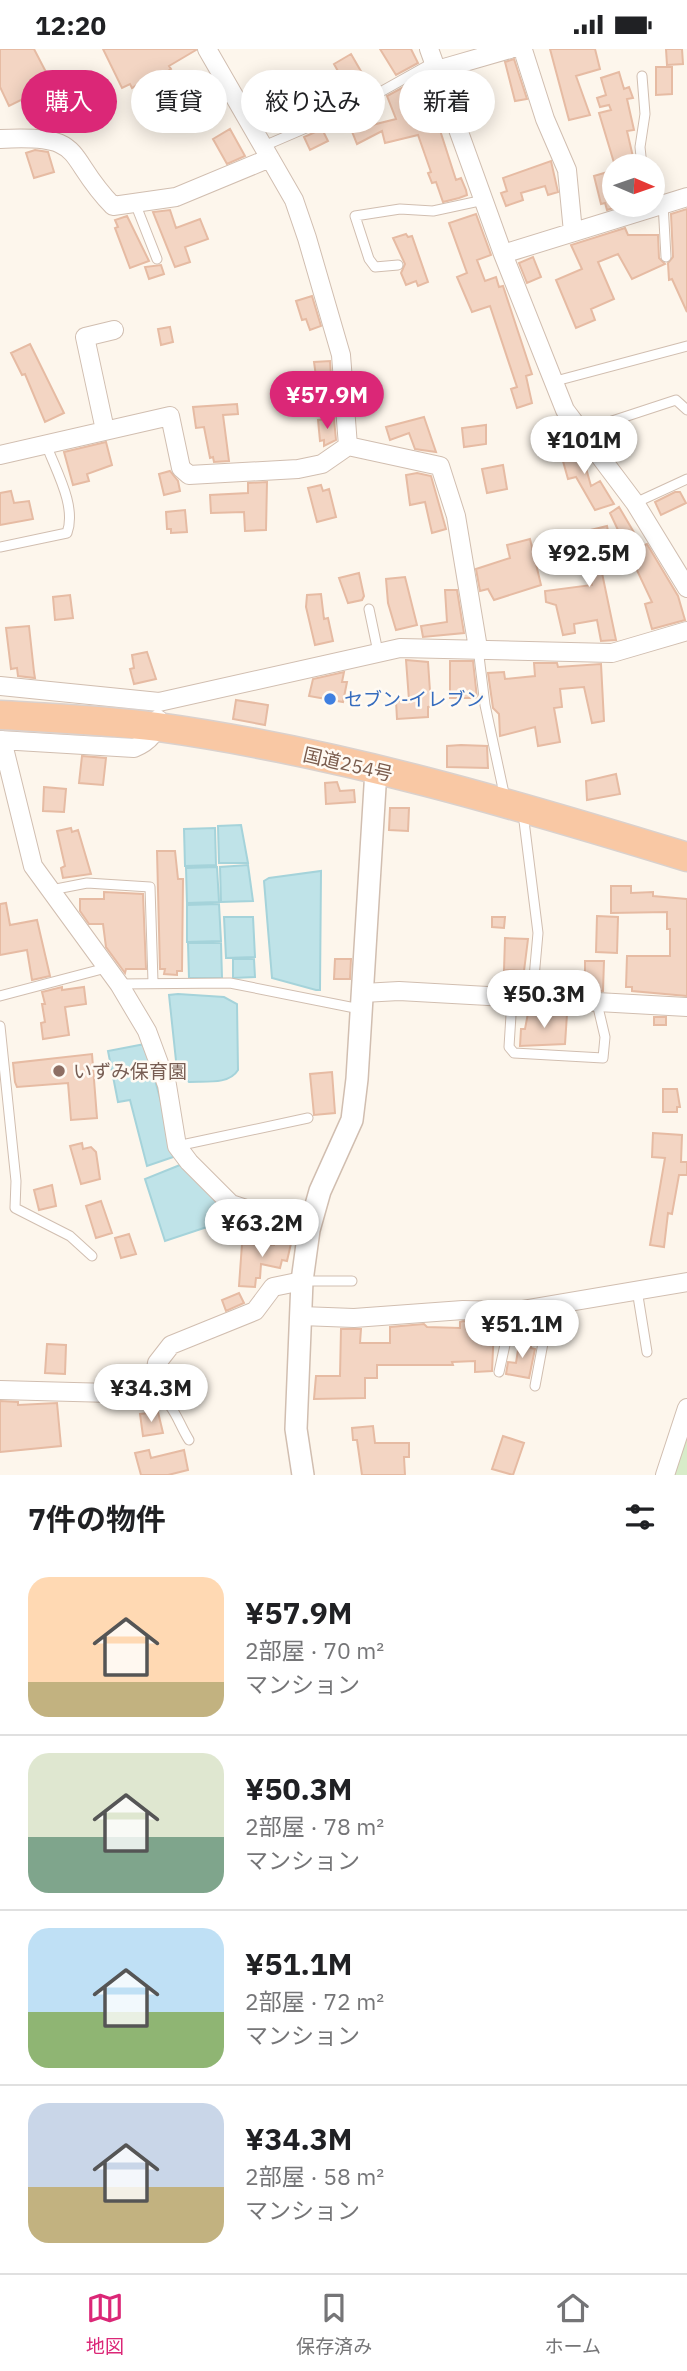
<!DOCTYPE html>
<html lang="ja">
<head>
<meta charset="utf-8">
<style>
  body { margin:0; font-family:"IBM Plex Sans","Noto Sans JP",sans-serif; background:#f2f2f2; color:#202124; height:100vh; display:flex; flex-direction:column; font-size:26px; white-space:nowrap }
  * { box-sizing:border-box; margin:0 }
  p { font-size:23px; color:#757577 }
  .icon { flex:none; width:38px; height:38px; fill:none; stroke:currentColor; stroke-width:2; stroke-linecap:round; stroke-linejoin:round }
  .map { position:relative; height:1426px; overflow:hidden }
  .details { display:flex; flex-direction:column; background:#fff; flex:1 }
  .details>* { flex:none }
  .hud { position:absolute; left:21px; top:21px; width:646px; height:63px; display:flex; gap:14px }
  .needle { width:46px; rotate:92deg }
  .controls { position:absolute; left:602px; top:105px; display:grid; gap:14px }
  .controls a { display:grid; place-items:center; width:63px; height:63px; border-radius:50%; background:#fff; box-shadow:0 4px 18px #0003; font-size:35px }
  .price { position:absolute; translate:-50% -60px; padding:0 16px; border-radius:24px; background:#fff; color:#222; font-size:23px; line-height:46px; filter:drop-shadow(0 2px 4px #0008) }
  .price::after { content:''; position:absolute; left:50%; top:42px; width:21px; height:16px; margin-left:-10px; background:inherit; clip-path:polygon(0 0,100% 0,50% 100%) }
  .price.on { background:#db2777; color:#fff }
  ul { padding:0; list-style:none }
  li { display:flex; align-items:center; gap:21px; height:175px; padding:0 28px }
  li+li { border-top:2px solid #e0e0e0 }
  li span { display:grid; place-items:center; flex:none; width:196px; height:140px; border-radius:21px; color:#555 }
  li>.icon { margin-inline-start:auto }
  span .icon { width:84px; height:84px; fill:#fffc; stroke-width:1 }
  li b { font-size:30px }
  h2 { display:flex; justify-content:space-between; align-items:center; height:84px; padding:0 28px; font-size:30px }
  .chip { padding:0 24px; border-radius:32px; background:#fff; box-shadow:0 4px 18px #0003; font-size:24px; line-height:63px }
  .chip.on { background:#db2777; color:#fff }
  .status { display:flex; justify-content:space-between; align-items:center; height:49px; padding:0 35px; background:#fff; direction:ltr }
  .status svg { height:19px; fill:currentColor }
  .dock { display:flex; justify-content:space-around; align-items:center; height:98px; border-top:2px solid #e0e0e0; background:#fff; font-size:19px; color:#757577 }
  .dock a { display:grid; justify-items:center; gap:4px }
  .dock .on { color:#db2777 }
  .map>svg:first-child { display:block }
  .green { fill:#d8ecc9 }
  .water { fill:#bfe3e8; stroke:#a5d3da; stroke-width:2 }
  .building { fill:#f3d5c3; stroke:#e6bba3; stroke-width:2 }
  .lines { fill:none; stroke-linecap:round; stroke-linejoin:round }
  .service-casing { stroke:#d1beb0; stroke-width:11 }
  .minor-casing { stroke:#d1beb0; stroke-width:20 }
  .tertiary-casing { stroke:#d1beb0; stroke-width:24 }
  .trunk-casing { stroke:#dad1cd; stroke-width:31 }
  .service { stroke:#fff; stroke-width:9 }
  .minor { stroke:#fff; stroke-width:18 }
  .tertiary { stroke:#fff; stroke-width:21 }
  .trunk { stroke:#f9c8a4; stroke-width:28 }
  .shop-dot { fill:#3f7fe0; stroke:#fffaf3; stroke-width:2.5 }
  .education-dot { fill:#8d6e63; stroke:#fffaf3; stroke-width:2.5 }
  .labels { text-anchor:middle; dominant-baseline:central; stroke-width:5; stroke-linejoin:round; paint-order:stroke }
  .shop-label { font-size:19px; fill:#366cbe; stroke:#fffaf3; text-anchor:start }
  .street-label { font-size:19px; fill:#7a5c4d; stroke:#fffaf3 }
  .education-label { font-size:19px; fill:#785e54; stroke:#fffaf3; text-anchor:start }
</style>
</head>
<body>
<div class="status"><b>12:20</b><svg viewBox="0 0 49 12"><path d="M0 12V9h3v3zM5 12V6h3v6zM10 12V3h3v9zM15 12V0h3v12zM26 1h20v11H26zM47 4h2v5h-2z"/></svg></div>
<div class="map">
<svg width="687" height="1426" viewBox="0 0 687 1426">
  <rect width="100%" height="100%" fill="#fdf6ec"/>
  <path class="green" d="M687,1377V1426H669Z"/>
  <path class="water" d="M241,776L248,814H219L218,777Z
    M215,779L216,816L185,817L184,780Z
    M248,816L253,852L221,853L220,818Z
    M217,818L219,853L187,854L186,819Z
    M321,822L320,941H316L272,929L264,832L269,829Z
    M219,855L221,892L187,893V856Z
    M224,868H253L255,908L226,909Z
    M188,894H221L222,929H189Z
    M233,910H254L255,928L233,929Z
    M178,945L224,948L237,955L238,1021C229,1036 205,1032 189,1033L177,1021L169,946Z
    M145,995L176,1107L147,1117L130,1051L118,1053L108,1002Z
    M180,1116L224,1157L225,1172L165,1192L145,1130Z"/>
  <path class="building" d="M0,0H34L72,73L52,81L35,44L9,57L0,38Z
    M103,0H196V1L169,17L171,20L158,28L156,24L132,39L130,35L122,39Z
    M380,0H411L418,14L396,26Z
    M550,0H595L600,20L576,27L590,66L569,71Z
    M666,0H682L683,15L667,16Z
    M351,5L366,31L339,47L343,54L331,61L321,43L343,31L334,15Z
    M514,10L527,50L515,52L505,13Z
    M656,18H672V45L656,46Z
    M619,23L624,40L629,38L633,49L627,50L634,81L627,82L634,112L615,117L599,64L611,61L609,56L600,58L597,49L606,46L601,29Z
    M424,27L433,51L417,57L422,79L438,75L456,131L461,129L466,141L467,146L459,149L443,153L436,133L432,134L428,124L431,123L418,86L385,94L382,82L357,95L347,70L365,61L372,76L396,70L387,47Z
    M230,80L245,107L227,115L213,90Z
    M322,80L328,92L310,101L304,88Z
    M35,101L48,103L54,123L34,129L26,104Z
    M551,112L558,143L548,146L545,137L521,144L523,151L506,157L501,144L507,142L503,129Z
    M614,121V156L617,158L607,161L605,154L601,155L594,127Z
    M687,160V263L672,230L669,231L668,214L673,208L671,165Z
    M170,161L176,179L200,170L208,190L185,198L190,213L175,218L153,163Z
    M476,165L491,206L477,211L485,232L496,228L499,238L503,237L532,325L526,327L532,354L517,359L511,340L517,338L490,257L472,263L457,228L467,224L449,174Z
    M127,167L149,212L130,219L115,179L118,178L115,171Z
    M625,179L628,186H658L659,209L665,215L632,230L618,205L598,213L614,250L591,260L595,271L576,279L556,231L582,220L571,196Z
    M406,185L408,188L412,187L428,233L418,237L416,232L406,236L401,224L405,215L393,189Z
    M533,208L541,228L527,234L519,214Z
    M161,216L164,225L149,230L145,218Z
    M312,247L321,277L310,281L306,270L302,271L296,252Z
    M170,278L173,293L161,296L158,280Z
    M30,295L64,364L45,373L25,325L22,326L11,304Z
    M330,312L332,341L318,342L314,313Z
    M237,355L238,365L223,366L229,412L214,413L213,408L210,409L204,378L196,379L193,358Z
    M424,368L436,403L415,400L409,384L390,391L386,378Z
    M334,370L336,391L324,397V391L320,392L318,371Z
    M486,376V395L464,398L462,379Z
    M106,393L112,416L87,425L89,432L73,436L64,403Z
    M574,394L581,401L591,437L600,432L614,455L595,461L576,428L568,430L559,398Z
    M503,416L507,440L487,444L482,420Z
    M170,422L178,432L180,442L164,446L159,425Z
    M417,424L431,427L446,480L432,484L425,453L410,456L406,426Z
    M267,433L266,481L245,482L244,463L211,464L210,446L248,444V434Z
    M321,436L323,442L329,440L336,468L317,473L308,439Z
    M11,442L14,454L29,452L33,470L0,476V444Z
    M675,443H680L686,454L661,466L655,453Z
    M619,458L642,497L647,495L678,547L685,571L652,580L645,555L652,553L610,464Z
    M185,461L187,483L171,484V480H167L166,463Z
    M607,477L616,521L602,524L616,591L601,592L597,571L574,575L575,584L563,586L556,556L546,553L545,542L592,536L582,483Z
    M530,490L541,536L494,551L488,540L480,542L476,520L510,509L507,496Z
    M359,524L364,547L362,551L348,554L339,529Z
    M405,528L417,576L396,581L388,554L386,530Z
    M445,541H457L464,584L423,588L421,577L447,573Z
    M321,545L324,570L328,569L333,592L315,596L306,558L307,546Z
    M70,546L73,569L55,571L53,548Z
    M29,577L34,623L35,629L18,627L17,619L11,620L6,579Z
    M147,603L156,630L134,635L130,620L134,619L132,606Z
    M406,611L428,613L431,657L428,658V668L397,670L396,652L409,651Z
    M450,612H473L477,649H450Z
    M534,614H557L558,618L601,615L604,672L592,674L584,638L560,640L562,658L554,659L560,693L538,697L535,678L500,687L499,665L493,659L488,624L504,623L505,630L535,627Z
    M344,623L342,633H347L343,653L309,647L313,630Z
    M236,651L268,656L265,676L233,670Z
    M461,696L487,697L488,719L447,718V697Z
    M82,707L106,709L103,736L79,734Z
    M616,725L620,745L587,751L586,732Z
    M337,733L340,742L354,741L355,753L326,755L325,734Z
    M44,738L66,740L64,763L43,762Z
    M390,759H409L408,782L389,781Z
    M71,779L72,783L78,781L91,825L63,829L61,819L65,817L57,782Z
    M157,802H175L178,830H183L182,922H177V926L164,925L165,920H160Z
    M611,837H631V844L653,843V847L687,850V947L632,942V938H626L627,907H670V880H667V863L611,864Z
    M104,843L143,845L146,920H126L125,924L106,898L103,875H89L80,862V850H104Z
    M6,854L10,876L37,871L50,927L32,931L27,901L0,906V855Z
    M597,867L618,868L617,904L596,903Z
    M492,868H505L504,879L492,878Z
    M505,889L528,890L524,922L504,921Z
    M335,910H351L350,930H334Z
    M585,912H604L603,942L585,941Z
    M62,938V941L84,938L86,955L65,958L69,986L43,990L41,974L45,973L42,955H45L42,943Z
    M528,964L567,965L565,995L520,997L521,980H525Z
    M654,968H666V976H654Z
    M92,1005L97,1069L71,1071L68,1034L17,1038L15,1033L13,1014Z
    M332,1023L335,1064L314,1066L310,1025Z
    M663,1040H677L680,1058H677V1063H663Z
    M653,1084L682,1086L681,1113H687V1126H679L672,1165L668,1164L664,1198L650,1196L665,1109L652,1108Z
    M82,1094L83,1100L91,1098L96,1103L100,1130L81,1135L70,1097Z
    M52,1136L56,1157L39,1161L34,1141Z
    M101,1152L112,1184L96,1189L86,1157Z
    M129,1185L136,1205L121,1209L115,1189Z
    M276,1186L292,1190L287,1212L282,1211L280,1219L261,1215L260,1229H256L255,1238L239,1237L242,1195L274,1196Z
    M239,1244L244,1254L226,1262L222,1251Z
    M463,1272L494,1279L492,1322L475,1323V1312L452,1313L453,1316H377V1329H365V1349L314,1350L316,1327H340L341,1280H361L360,1294H390V1278L424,1275L427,1278L460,1279V1273Z
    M520,1288L531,1290V1299L535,1300L529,1329L506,1325L508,1313L516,1314Z
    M47,1295L66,1296L65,1325L45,1324Z
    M0,1352L18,1353V1356L57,1354L61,1397L0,1403Z
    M158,1363L163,1384L143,1387L140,1365Z
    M373,1377L375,1394H409V1408H404L405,1426H362L357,1391H353L352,1379Z
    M503,1387L524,1394L513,1426L492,1420Z
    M149,1401L151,1409L184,1401L188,1421L168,1426H141L135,1404Z"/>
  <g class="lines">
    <defs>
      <path id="service" d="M642,27L645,65L640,98L642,117
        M264,97L350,60L434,13
        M135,154L157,210
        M663,154L666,208
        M398,216L375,218L369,210L355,167L400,160L433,162L484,151
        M552,333L687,297
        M586,386L612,372L676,351L687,361
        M635,454L687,430
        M0,498L67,484C77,457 55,420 46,395
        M369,560L378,603
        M478,599L485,656L505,749
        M523,764L538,884L532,951
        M51,841L87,834L150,838L153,933
        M119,935L230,934L360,960
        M0,947L106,919
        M512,950L509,998L514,1004L603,1009L605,988L597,954
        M0,977L16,1132L15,1159L70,1187L92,1207
        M177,1097L308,1069
        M302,1232H352
        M637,1241L647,1303
        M516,1262L517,1277L535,1284L543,1294L535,1337
        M499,1323L508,1282L517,1277
        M152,1343C175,1354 176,1370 189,1391"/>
      <path id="minor" d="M207,0L294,151L307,189L341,306L348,397
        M429,0L503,205L565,361L635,454L687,539
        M519,0L523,1L545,70L567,121L573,183
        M437,21L510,0
        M0,90C89,85 63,106 113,157L176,148L270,109
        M503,205L687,148
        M105,381L85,288L114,281
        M0,406L170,367L181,419L189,426L298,420L322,415L348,397L440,417L456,467L478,599
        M0,637L159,653L400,599L612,604L687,582
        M0,691L134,699C146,694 157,685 158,670
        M2,691L33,817L119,935L147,982L167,1036L177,1097L189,1113L231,1155L309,1181
        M363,944L399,942L687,958
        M301,1267L354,1269L463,1261L516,1262L687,1233
        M0,1341L147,1345L152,1343L157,1314L171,1296L255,1262L273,1238L302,1232
        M665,1426L687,1359"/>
      <path id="tertiary" d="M303,1426L296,1380L302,1232L309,1181L320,1142L352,1071L357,1030L376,721"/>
      <path id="trunk" d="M0,666C53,669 106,671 158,678C338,703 514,755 687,808"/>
    </defs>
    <use href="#service" class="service-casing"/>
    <use href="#minor" class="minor-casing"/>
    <use href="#tertiary" class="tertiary-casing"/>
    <use href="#trunk" class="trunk-casing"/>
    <use href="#service" class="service"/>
    <use href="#minor" class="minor"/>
    <use href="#tertiary" class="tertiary"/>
    <use href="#trunk" class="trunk"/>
  </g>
  <circle class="shop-dot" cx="330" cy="650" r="7"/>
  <circle class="education-dot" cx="59" cy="1022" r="7"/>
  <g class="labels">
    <g class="shop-label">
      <text x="344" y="650">セブン-イレブン</text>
    </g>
    <g class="street-label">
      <text transform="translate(348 715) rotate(13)">国道254号</text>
    </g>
    <g class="education-label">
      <text x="73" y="1022">いずみ保育園</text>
    </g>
  </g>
</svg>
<div class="controls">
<a><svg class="needle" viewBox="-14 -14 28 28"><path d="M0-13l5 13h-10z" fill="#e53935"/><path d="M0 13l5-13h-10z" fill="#757577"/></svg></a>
</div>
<b class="price on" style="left:327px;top:382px">¥57.9M</b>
<b class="price" style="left:584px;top:427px">¥101M</b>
<b class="price" style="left:589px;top:540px">¥92.5M</b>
<b class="price" style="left:544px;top:981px">¥50.3M</b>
<b class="price" style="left:262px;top:1210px">¥63.2M</b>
<b class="price" style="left:522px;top:1311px">¥51.1M</b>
<b class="price" style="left:151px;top:1375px">¥34.3M</b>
<div class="hud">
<a class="chip on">購入</a>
<a class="chip">賃貸</a>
<a class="chip">絞り込み</a>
<a class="chip">新着</a>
</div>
</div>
<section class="details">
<h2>7件の物件<svg class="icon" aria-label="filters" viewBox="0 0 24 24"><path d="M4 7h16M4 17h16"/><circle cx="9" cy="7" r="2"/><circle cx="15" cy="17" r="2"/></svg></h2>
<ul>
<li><span style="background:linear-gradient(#ffd9b3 75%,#c2b280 0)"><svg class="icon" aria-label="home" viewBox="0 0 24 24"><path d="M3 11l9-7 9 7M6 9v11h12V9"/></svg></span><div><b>¥57.9M</b><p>2部屋 · 70 m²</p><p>マンション</p></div></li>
<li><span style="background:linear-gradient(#dfe7d0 60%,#7fa58c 0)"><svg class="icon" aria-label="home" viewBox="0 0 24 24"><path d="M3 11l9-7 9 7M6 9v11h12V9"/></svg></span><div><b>¥50.3M</b><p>2部屋 · 78 m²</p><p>マンション</p></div></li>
<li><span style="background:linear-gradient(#bfe0f5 60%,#8fb573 0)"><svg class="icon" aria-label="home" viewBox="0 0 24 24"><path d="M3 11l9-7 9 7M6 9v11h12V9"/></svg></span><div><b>¥51.1M</b><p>2部屋 · 72 m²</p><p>マンション</p></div></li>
<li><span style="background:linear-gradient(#c9d6e8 60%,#c2b280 0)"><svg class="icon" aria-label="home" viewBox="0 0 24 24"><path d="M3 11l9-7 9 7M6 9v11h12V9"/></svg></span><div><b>¥34.3M</b><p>2部屋 · 58 m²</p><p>マンション</p></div></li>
</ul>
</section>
<nav class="dock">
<a class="on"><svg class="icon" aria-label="map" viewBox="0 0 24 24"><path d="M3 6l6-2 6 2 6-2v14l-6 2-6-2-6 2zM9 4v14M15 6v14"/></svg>地図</a>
<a><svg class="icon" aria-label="saved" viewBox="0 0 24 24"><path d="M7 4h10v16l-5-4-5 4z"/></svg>保存済み</a>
<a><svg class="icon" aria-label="home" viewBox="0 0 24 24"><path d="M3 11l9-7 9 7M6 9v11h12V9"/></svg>ホーム</a>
</nav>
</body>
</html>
